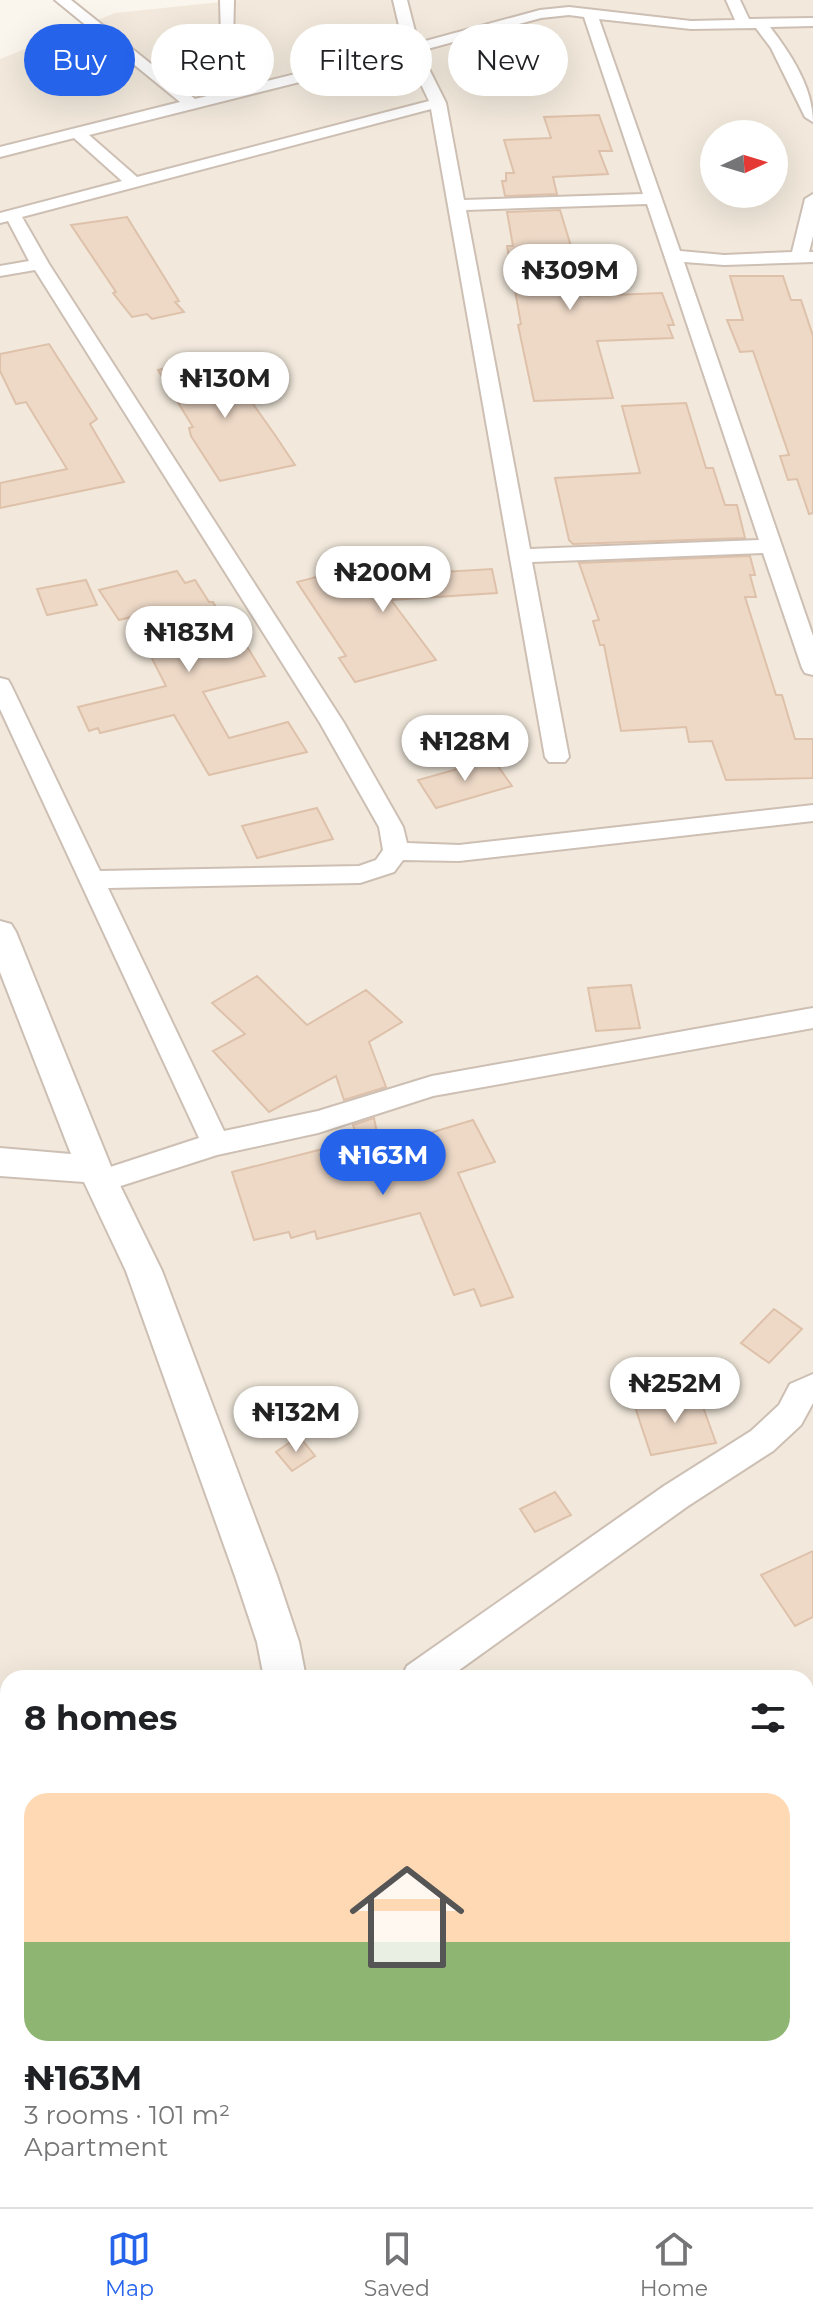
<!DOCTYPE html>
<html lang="en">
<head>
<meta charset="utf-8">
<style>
  body { margin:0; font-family:Montserrat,sans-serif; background:#f6f6f6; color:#202124; height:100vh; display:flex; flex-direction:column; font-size:30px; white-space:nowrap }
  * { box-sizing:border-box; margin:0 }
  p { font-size:26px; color:#757577 }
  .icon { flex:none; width:44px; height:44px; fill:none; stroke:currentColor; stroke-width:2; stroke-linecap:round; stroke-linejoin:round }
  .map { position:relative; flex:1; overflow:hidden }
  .panel { position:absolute; left:0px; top:1670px; width:814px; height:538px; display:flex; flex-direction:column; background:#fff; border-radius:24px 24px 0 0; box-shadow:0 8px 32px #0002 }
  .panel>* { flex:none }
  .hud { position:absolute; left:24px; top:24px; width:766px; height:72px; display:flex; gap:16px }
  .needle { width:52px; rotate:86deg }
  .fabs { position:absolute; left:700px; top:120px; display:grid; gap:16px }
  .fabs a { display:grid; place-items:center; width:88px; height:88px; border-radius:50%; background:#fff; box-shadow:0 8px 32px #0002; font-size:40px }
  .price { position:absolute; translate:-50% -68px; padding:0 18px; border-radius:28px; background:#fff; color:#222; font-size:26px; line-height:52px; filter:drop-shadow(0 2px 4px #0008) }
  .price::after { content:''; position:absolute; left:50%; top:48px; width:24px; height:18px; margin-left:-12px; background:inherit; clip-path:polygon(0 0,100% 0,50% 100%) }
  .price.current { background:#2563eb; color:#fff }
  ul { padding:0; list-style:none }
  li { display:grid; align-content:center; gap:16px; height:424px; padding:0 24px }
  li span { display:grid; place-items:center; height:248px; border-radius:24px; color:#555 }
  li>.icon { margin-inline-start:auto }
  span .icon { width:144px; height:144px; fill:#fffc; stroke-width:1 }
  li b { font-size:34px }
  h2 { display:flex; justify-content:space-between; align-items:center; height:96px; padding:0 24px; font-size:34px }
  .chip { padding:0 28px; border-radius:36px; background:#fff; box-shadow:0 8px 32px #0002; font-size:28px; line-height:72px }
  .chip.current { background:#2563eb; color:#fff }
  .tabs { display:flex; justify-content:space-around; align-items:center; height:112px; border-top:2px solid #e0e0e0; background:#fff; font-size:22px; color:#757577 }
  .tabs a { display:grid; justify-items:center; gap:4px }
  .tabs .current { color:#2563eb }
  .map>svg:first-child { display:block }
  .residential { fill:#f2e9dc; fill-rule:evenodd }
  .building { fill:#eed9c7; stroke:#dec1aa; stroke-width:2 }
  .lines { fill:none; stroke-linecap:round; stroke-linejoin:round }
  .minor-casing { stroke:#cdbfb3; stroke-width:4 }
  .tertiary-casing { stroke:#cdbfb3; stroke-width:4 }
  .minor { fill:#fff; fill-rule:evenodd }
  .tertiary { fill:#fff; fill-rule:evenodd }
</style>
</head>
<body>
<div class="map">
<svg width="813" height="2207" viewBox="0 0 813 2207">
  <rect width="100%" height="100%" fill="#fbf6ed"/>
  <path class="residential" d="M240,0H813V2207H0V59L115,13ZM714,134H774V194H714ZM8,1678H806V2200H8Z"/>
  <path class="building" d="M599,115L612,151H599L608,174L553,177L557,194L505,196L502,181H506V173H514L504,140L551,138L544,117Z
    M560,210L586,296L662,293L674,325H668L673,338L597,341L613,398L534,401L518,325L521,324L507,246H513L507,212Z
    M127,217L179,301L175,302L184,312L152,319L147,314L132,317L113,293L116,292L71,225Z
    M730,276H783L791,300H801L813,336V513L809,514L797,479L788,480L780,456L789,455L753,351L740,352L727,320H743Z
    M49,344L97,419L90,424L124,482L0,508V483L67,469L26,402L16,404L0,371V354Z
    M219,356L275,435L295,465L220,481L191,436L189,428L193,427L158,370Z
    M686,403L706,468H713L725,505H737L745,538L573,544L569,540L555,478L640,473L622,406Z
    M750,556L755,575H750L756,597H745L776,695H782L795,739H813V778L726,780L712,741L689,742L686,727L621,731L604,645H600L593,621L599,620L579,563Z
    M366,564L374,576L492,569L497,593L391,600L436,660L355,682L339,658L346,656L297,582Z
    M177,571L185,583L195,580L209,602H213L228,629L235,627L265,676L203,692L229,738L288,722L307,752L209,775L174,715L100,733L98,728L89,731L78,707L166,686L131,617L119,620L99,590Z
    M86,580L97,605L47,615L37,589Z
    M493,759L512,786L436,808L418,780Z
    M317,808L333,839L257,858L242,826Z
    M257,976L307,1025L366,990L402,1022L369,1042L386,1087L344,1100L336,1076L269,1112L213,1051L245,1034L212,1003Z
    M631,985L640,1028L596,1031L588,988Z
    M374,1118L380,1148L473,1120L495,1162L458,1173L513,1297L481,1306L474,1289L454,1295L420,1213L317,1239L315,1231L291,1238L289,1232L254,1240L232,1172L358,1140L353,1125Z
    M774,1309L802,1329L769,1363L741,1343Z
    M699,1396L716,1443L651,1455L635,1407Z
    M299,1436L315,1456L292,1471L276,1452Z
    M555,1492L571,1515L535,1532L520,1509Z
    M813,1551V1617L795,1626L761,1575Z"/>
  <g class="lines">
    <defs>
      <path id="minor" d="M55,0H71L195,99L404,47L393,0H407L418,43L540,10L569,7L691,21L735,20L726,0H740L749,19L813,18V26L770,27C791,54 813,88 813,122L805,117L771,48L756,28L691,29L599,19L680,251L724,255L792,252L805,199L813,194V236L809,252H813V262L724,265L684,262L813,636V675L805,673L802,668L763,553L532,562L569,757L565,762H549L545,757L431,109L22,217L49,264L344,723L403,827L407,843L459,845L813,805V821L459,861L403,860L394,872L360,883L108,888L224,1131L318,1111L432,1076L813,1008V1028L433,1096L318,1133L217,1155L102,1192L92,1189L88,1181L92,1173L199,1138L0,709V678L8,680L11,685L100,871L359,866L376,860L383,850L379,827L320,723L35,270L0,276V266L29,261L8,221L0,223V213L122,181L74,138L0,157V147L180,102ZM569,15L584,17L643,194L464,200L446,103L420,51L541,18ZM407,55L429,101L137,177L89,135ZM647,204L759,540L530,549L466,210Z
        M220,0H234L233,42H223L221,39Z
        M813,1374V1403L801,1425L773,1451L688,1506L448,1678H401L407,1666L664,1486L751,1431L779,1405L790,1384Z"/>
      <path id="tertiary" d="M0,921L11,924L16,932L112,1169L162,1271L277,1576L299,1642L306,1678H264L257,1642L235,1576L126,1271L84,1182L0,1176V1148L71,1154L0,972Z
        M398,2200H449L451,2207H401Z"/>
    </defs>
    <use href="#minor" class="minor-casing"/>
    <use href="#tertiary" class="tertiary-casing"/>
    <use href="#minor" class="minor"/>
    <use href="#tertiary" class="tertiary"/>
  </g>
</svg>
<div class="fabs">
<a><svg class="needle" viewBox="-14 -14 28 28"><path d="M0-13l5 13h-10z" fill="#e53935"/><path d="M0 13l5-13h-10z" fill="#757577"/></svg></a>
</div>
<b class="price" style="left:570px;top:312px">₦309M</b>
<b class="price" style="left:225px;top:420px">₦130M</b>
<b class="price" style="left:383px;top:614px">₦200M</b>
<b class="price" style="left:189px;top:674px">₦183M</b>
<b class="price" style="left:465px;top:783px">₦128M</b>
<b class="price current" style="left:383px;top:1197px">₦163M</b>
<b class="price" style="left:675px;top:1425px">₦252M</b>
<b class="price" style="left:296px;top:1454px">₦132M</b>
<div class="hud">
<a class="chip current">Buy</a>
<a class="chip">Rent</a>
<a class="chip">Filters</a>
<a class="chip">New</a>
</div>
<section class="panel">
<h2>8 homes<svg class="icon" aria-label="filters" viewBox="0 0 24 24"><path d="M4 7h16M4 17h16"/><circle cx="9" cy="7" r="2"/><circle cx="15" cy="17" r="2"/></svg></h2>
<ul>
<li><span style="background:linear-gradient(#ffd9b3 60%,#8fb573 0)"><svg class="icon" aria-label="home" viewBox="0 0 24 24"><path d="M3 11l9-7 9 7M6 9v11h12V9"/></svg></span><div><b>₦163M</b><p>3 rooms · 101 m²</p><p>Apartment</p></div></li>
</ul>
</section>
</div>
<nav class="tabs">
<a class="current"><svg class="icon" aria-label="map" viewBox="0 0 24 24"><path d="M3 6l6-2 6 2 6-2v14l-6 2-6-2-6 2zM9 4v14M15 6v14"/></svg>Map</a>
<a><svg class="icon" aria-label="saved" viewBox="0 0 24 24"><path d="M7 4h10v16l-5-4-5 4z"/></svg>Saved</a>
<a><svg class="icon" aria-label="home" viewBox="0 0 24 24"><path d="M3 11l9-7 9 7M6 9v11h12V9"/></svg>Home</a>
</nav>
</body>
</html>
